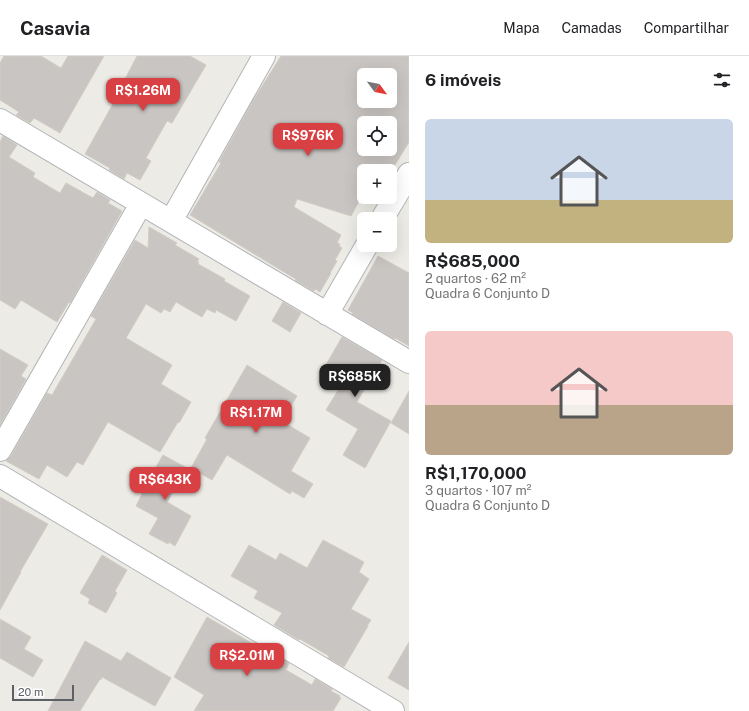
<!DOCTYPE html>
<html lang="pt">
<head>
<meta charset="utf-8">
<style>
  body { margin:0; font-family:"Public Sans",sans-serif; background:#f6f6f6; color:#202124; height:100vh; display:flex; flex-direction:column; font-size:15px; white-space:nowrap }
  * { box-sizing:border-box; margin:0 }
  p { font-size:13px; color:#757577 }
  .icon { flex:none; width:22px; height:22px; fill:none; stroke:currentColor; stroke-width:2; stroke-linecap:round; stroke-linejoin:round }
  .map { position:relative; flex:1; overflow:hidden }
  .drawer { display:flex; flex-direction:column; background:#fff; width:340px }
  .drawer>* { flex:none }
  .needle { width:26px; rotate:122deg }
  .buttons { position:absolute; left:357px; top:12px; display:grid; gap:8px }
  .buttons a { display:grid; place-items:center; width:40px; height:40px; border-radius:6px; background:#fff; box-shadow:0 4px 16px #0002; font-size:20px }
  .scale { position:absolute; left:12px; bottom:10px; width:62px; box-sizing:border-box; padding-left:4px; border:2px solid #5c6064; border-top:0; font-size:11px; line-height:14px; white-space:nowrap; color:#5c6064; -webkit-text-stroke:3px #fff; paint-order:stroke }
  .price { position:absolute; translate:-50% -34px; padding:0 9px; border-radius:8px; background:#d84043; color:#fff; font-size:13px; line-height:26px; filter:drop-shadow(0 1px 2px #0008) }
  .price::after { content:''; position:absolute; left:50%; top:24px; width:12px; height:9px; margin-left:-6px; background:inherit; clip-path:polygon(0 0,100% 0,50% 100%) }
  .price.active { background:#222; color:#fff }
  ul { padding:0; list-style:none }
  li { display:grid; align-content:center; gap:8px; height:212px; padding:0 16px }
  li span { display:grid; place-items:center; height:124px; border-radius:6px; color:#555 }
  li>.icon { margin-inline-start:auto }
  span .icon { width:72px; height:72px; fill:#fffc; stroke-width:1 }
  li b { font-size:17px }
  h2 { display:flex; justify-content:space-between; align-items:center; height:48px; padding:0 16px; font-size:17px }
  header { display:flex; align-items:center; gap:24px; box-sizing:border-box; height:56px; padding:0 20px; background:#fff; border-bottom:1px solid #e0e0e0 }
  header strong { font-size:19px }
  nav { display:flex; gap:22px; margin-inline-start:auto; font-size:14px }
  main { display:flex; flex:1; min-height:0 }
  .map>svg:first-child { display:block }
  .building { fill:#c9c5c2; stroke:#d2ccc3; fill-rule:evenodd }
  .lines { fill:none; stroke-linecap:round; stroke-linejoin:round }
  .minor-casing { stroke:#b2b5b8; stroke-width:24 }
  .minor { stroke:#fff; stroke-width:22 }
</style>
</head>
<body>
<header>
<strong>Casavia</strong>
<nav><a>Mapa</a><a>Camadas</a><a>Compartilhar</a></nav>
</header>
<main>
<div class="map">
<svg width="409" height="655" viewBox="0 0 409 655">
  <rect width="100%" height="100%" fill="#edebe5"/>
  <path class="building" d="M4,0H41L61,12L68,0H104L60,77L34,62L30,67L16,59L19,56L0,44V7Z
    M137,0H190L206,9L172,67L167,65L146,102L151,105L140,124L127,117L124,123L109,114L110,112L85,98L114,46H113Z
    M281,0H409V86L390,117V115H364V136L351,160L297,143L294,151L341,179L337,187L340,188L339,190L342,192L335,204L337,205L330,217H331L320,236L315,233L314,235L295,224L296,223L284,216L190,159L221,107L219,106L254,43ZM364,19H390V45H364ZM364,67H390V93H364Z
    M3,80L17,89L9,101L35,117L33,121L60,137L66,127L93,142L97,136L110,144L108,147L122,155L70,247L69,246L57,266L21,244L15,253L0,244V86Z
    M149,171L177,187L175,189L199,203L197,206H199L198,208L225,223L224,225L250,240L236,265L216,254L215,257L207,253L202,261L176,246L170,256L164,253L161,257L146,248L126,282L172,309L161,328L191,346L179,367L178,366L160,396L108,366L83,409L77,406L67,421L47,409L39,423L6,405L11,400L47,337L52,339L96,263L91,260L135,184L148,192Z
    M378,200L409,217V290L395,282L394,283L352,258L353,257L348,254Z
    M283,246L301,257L290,276L272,265Z
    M342,281L382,304L357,346L391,365L365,412L343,399L358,373L326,354L340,331L320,319Z
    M0,293L28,309L21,320L26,323L0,369Z
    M247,309L297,340L291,350L292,351L283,366L310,382L291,415L313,428L304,442L292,435L290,438L227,399L212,424L191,412L207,383L205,382Z
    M409,335V378L391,367Z
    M163,399L187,412L167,446L191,460L175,490L169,486L168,488L149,478L158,462L136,450L142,438L141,437Z
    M0,441L48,468L20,516H21L0,554Z
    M323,484L364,506L359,516L369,523L351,553L371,564L367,570H368L344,611L328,602L329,600L300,583L299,584L274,569L282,557L254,542L258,535L231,520L249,489L276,504L280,497L307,512Z
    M102,499L127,514L115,535L117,537L106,557L88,547L90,543L80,537Z
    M207,561L260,592L261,591L289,607L286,614L312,629L315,623L332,633L331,635L340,640L339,641L341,642L333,655H194L204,639L174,621Z
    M0,563L31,581L24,593L43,604L33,621L0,602Z
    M85,585L121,605L127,596L171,622L155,650L102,621L101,624L100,623L80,655H48Z
    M409,586V634L388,622Z"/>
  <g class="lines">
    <defs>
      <path id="minor" d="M0,64L409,306
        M382,163L409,118
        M171,165L264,0
        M327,258L367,189
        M0,394L141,148
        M0,420L393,655"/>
    </defs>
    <use href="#minor" class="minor-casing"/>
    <use href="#minor" class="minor"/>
  </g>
</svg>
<div class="buttons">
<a><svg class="needle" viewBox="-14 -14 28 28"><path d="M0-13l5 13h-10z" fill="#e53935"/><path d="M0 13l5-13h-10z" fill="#757577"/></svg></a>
<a><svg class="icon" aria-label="locate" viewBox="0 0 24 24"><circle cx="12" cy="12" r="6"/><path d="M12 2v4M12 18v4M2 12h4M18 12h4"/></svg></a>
<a>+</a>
<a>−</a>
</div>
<div class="scale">20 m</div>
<b class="price" style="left:143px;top:56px">R$1.26M</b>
<b class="price" style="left:308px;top:101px">R$976K</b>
<b class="price active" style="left:355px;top:342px">R$685K</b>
<b class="price" style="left:256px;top:378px">R$1.17M</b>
<b class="price" style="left:165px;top:445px">R$643K</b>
<b class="price" style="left:247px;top:621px">R$2.01M</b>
</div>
<section class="drawer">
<h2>6 imóveis<svg class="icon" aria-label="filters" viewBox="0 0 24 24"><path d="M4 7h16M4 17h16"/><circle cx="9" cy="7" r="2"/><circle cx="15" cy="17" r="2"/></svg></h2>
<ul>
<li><span style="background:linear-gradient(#c9d6e8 65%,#c2b280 0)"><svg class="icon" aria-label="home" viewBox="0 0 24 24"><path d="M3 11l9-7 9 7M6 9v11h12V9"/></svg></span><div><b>R$685,000</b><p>2 quartos · 62 m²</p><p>Quadra 6 Conjunto D</p></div></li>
<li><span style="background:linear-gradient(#f6c9c9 60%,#b9a48a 0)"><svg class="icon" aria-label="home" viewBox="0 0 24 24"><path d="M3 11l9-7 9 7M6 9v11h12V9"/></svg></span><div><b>R$1,170,000</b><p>3 quartos · 107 m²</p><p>Quadra 6 Conjunto D</p></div></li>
</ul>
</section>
</main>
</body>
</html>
